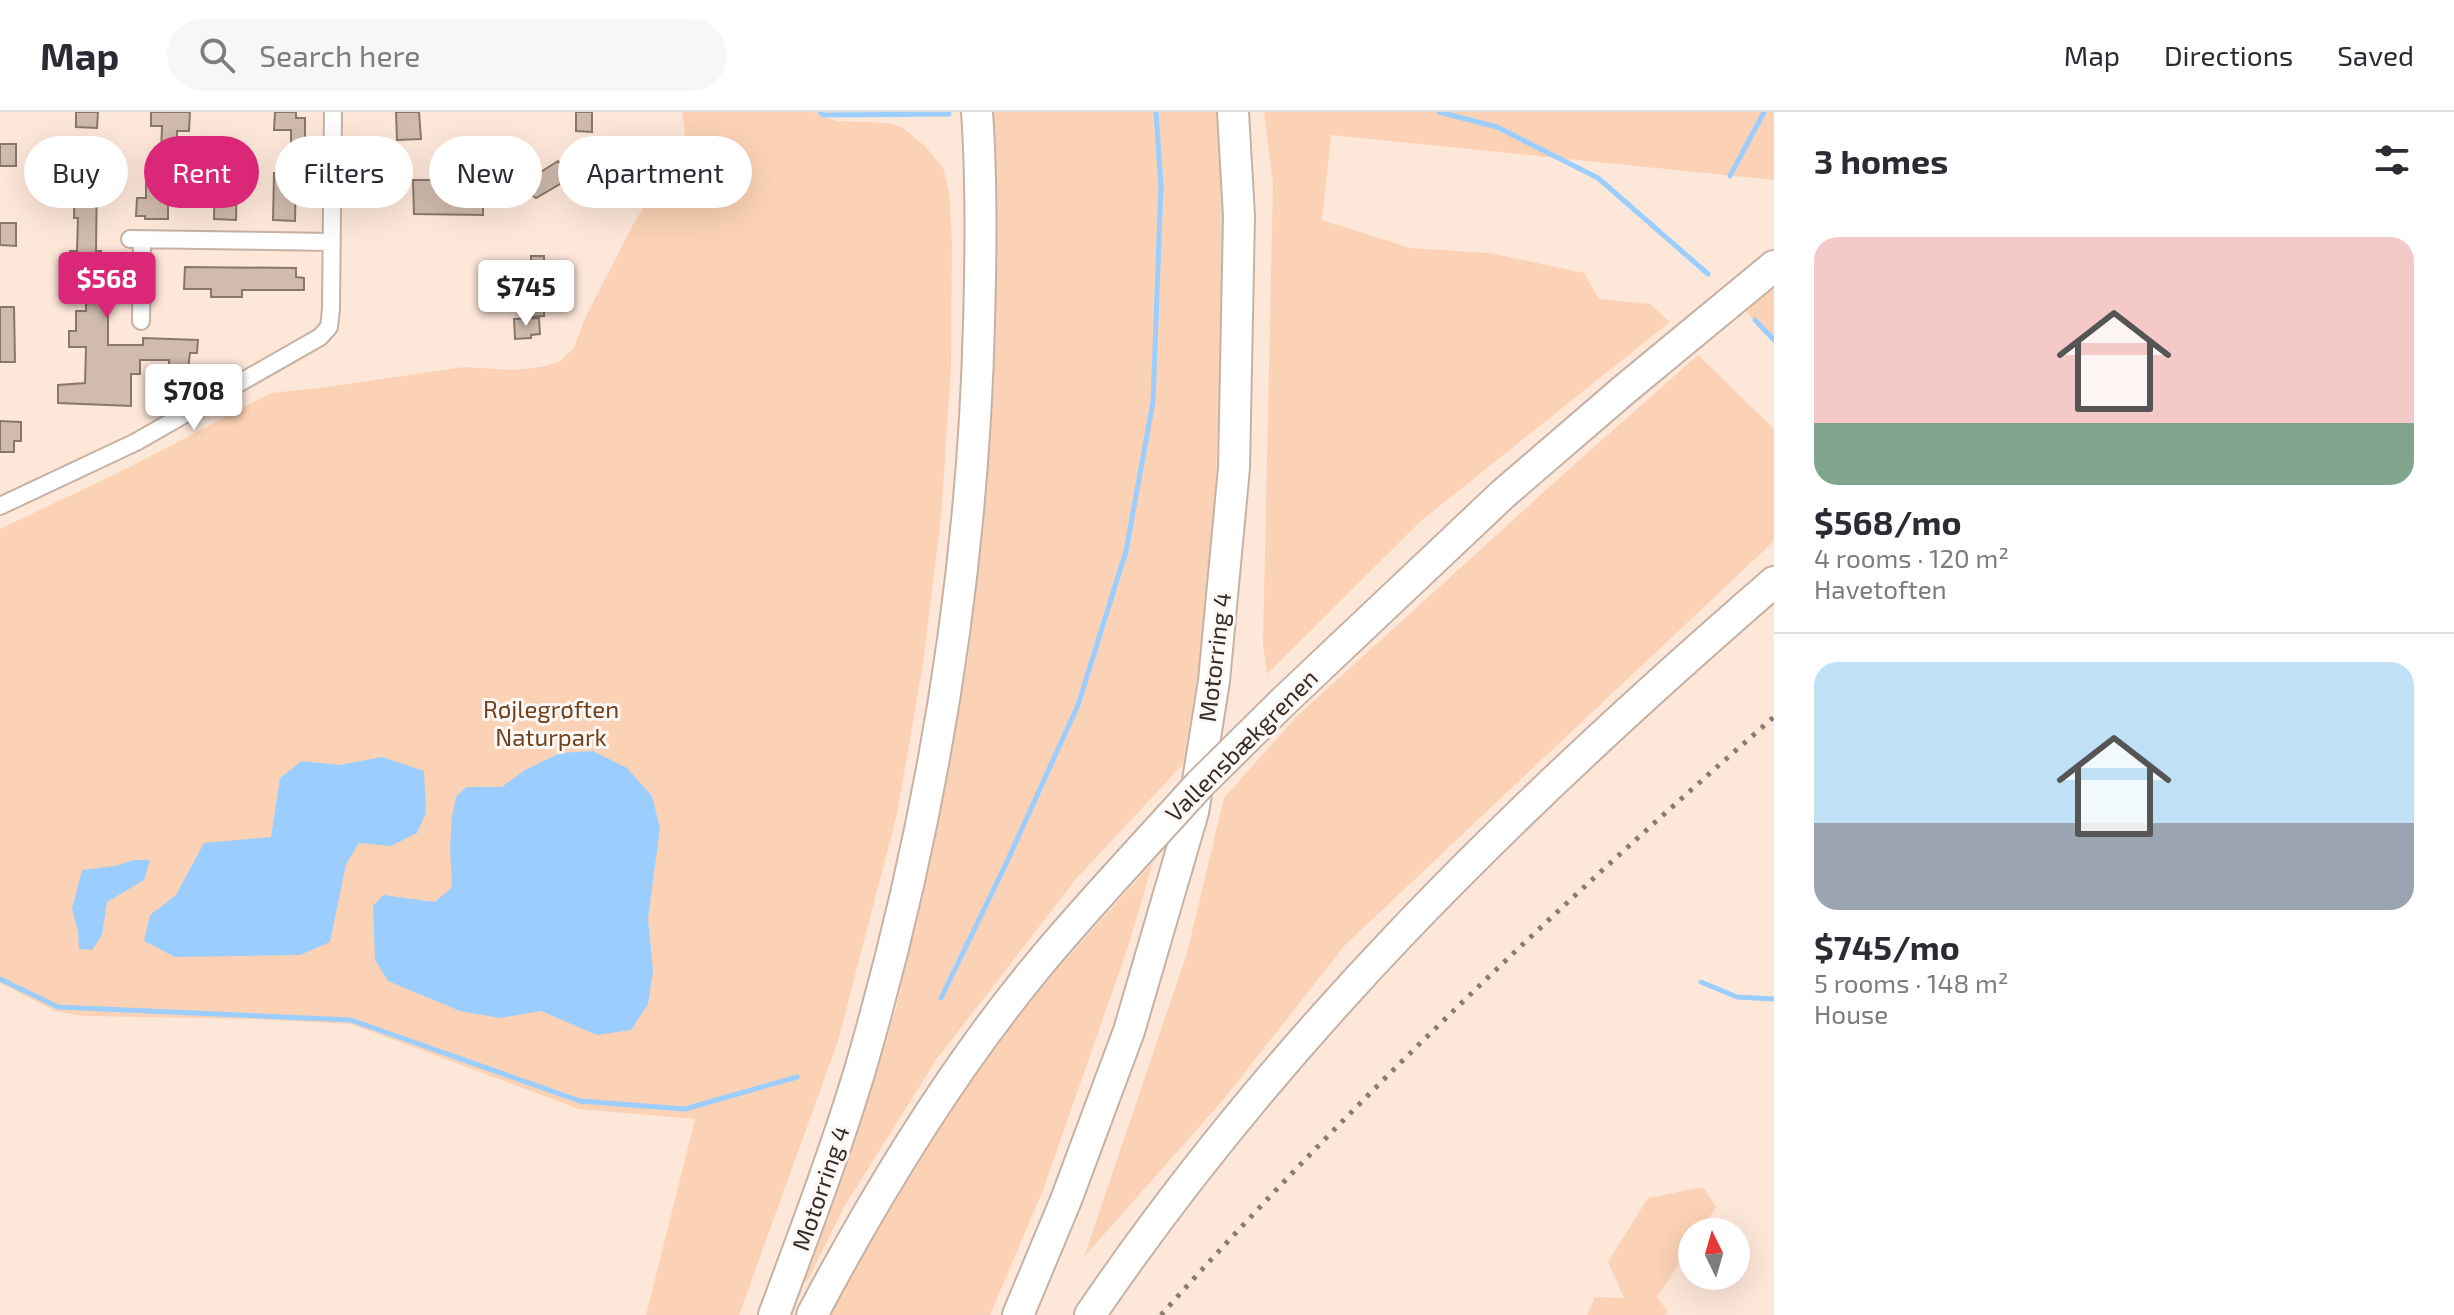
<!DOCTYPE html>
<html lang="en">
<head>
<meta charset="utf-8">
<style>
  body { margin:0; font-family:"Exo 2",sans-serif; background:#f7f7f7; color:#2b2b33; height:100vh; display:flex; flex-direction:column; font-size:30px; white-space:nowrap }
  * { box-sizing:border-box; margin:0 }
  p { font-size:26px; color:#7c7c81 }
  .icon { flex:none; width:44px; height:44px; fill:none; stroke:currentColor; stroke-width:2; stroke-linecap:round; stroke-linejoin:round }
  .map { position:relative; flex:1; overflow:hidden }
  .panel { display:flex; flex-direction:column; background:#fff; width:680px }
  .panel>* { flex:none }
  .banner { position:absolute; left:24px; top:24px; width:760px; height:72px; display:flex; gap:16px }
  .needle { width:52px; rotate:355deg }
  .buttons { position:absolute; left:1678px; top:1106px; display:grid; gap:16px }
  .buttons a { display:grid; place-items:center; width:72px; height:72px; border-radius:50%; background:#fff; box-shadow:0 8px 32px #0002; font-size:40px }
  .price { position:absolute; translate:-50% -68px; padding:0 18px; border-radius:8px; background:#fff; color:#222; font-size:26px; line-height:52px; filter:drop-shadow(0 2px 4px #0008) }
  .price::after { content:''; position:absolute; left:50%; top:48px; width:24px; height:18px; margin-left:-12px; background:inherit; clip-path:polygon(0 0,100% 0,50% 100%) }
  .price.active { background:#db2777; color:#fff }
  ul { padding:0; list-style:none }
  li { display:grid; align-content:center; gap:16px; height:424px; padding:0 40px }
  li+li { border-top:2px solid #e1e1e2 }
  li span { display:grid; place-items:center; height:248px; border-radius:24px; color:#555 }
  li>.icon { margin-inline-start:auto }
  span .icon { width:144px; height:144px; fill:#fffc; stroke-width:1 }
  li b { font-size:34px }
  h2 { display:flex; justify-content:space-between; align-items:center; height:96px; padding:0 40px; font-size:34px }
  .tag { padding:0 28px; border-radius:36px; background:#fff; box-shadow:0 8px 32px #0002; font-size:28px; line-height:72px }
  .tag.active { background:#db2777; color:#fff }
  header { display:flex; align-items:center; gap:48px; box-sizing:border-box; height:112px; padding:0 40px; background:#fff; border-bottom:2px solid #e1e1e2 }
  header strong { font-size:38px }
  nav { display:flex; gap:44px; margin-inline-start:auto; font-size:28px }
  .search { width:560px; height:72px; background:#f7f7f7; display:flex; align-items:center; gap:20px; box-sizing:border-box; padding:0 28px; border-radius:44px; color:#7c7c81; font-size:30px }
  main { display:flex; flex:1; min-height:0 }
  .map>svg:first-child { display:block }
  .green { fill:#fbd2b5 }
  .water { fill:#9bceff }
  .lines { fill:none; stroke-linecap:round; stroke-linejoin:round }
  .stream { stroke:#9bceff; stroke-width:5 }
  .building { fill:#d0bbad; stroke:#8a776a; stroke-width:2 }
  .minor-casing { stroke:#c6b2a4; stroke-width:20 }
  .motorway-casing { stroke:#c6b2a4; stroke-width:34 }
  .minor { stroke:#fff; stroke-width:16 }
  .motorway { stroke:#fff; stroke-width:30 }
  .rail { stroke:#8a7b72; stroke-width:5; stroke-dasharray:4 8; stroke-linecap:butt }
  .motorway-bridge-casing { stroke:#c6b2a4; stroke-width:34; stroke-linecap:butt }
  .motorway-bridge { stroke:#fff; stroke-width:30 }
  .labels { text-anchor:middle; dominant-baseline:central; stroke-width:6; stroke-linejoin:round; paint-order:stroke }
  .street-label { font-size:24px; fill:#362d28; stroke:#fdf8f5 }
  .park-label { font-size:24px; fill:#70411c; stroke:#fdf8f5 }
</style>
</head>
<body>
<header>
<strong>Map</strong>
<div class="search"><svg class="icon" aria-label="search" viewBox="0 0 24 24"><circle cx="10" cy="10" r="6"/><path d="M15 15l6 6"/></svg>Search here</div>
<nav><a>Map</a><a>Directions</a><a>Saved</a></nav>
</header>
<main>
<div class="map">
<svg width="1774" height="1203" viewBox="0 0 1774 1203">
  <rect width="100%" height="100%" fill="#fde7d9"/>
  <path class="green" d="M682,0H815L823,5L838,9L887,11L902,15L926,35L943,56L949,79L952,129L951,256L941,405L923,552L897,702L838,929L739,1203H646L695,1007L579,997L351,912L254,907L83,904L55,899L0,871V417L126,357L271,281L320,276L464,255L513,258L540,255L559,250L573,237L586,204L635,109L682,37L685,19Z
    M991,0H1217L1223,98L1220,265L1213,440L1202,537L1183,652L1076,767L936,948L844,1095L807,1170L801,1168L847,1052L896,896L943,685L968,545L981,436L992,263L996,140Z
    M1264,0H1774V68L1331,23L1322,108L1410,136L1490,141L1584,161L1599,187L1650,192L1670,210L1422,408L1267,562L1263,533L1273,72Z
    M1774,176V228L1745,199Z
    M1698,243L1774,317V429L1345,833L1223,988L1084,1145L1187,841L1224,686L1296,605L1568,358Z
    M1153,750L1128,835L1043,1078L990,1203H821L978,946Z
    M1703,1075L1716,1095L1700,1120H1692V1132L1657,1185L1668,1200L1664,1203H1587L1595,1185L1624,1186L1608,1150L1648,1086Z"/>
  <path class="water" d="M593,639L627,656L652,684L660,716L648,806L653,859L648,892L631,918L597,923L541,899L500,906L460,899L388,869L375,848L373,794L383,783L435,790L452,775L450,735L452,704L456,685L466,675H502L525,658L560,641Z
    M382,645L424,659L426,701L417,721L391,734L359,731L346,752L330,830L300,843L175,845L144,829L150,803L176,783L204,731L271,725L280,666L302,649L339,653Z
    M134,748H150L144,768L107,790L102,823L92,838L79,837L78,820L72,797L82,758L115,754Z"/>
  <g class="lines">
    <path class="stream" d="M820,0L823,3L949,2
      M1439,0L1497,15L1598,66L1708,162
      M1730,64L1764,0
      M1755,208L1774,228
      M0,867L58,895L351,908L580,989L685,997L797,965
      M1701,870L1737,885L1774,887
      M941,886L1005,754L1078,593L1126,439L1153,290L1161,74L1156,0"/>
  </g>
  <path class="building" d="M76,0H98L97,16L76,15Z
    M151,0H190L189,19H177L176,59L156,58V43H161L162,14H151Z
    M275,0H296V6H305V34H291V18H274Z
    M396,0H419L421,27L397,28Z
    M576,0H592V20L576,19Z
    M0,32H16V54H0Z
    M512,41L539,61L558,49L561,53L576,44L584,58L536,86L499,60Z
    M210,49H245V64H237L236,108L214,107L215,64H210Z
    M75,59H97L96,139H101V151H108V233H143V226L198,228L197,241H190L188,257H169V248H140V262H131V294L58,291V273L85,271L86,235H69V219H76V199H86V171H78V152H70V139H77L78,106H74Z
    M146,60H168V107H145V104H136L137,86H146Z
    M274,61H296L295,109L273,108Z
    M413,68H437V78H483V103L414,102Z
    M0,111H16V134L0,133Z
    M531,144H544V159H549V174H544V204L531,205Z
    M185,155L296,156V165L304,166V178H242V185H211V177H184Z
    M0,195H14L15,250H0Z
    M539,206L540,222L531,223V226L515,227L514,207Z
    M0,309L21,310V329H14V340H0Z"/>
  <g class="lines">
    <defs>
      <path id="minor" d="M130,127L332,130
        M141,209L142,128
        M0,394L136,330L320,225L329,215L331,197L333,0"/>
      <path id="motorway" d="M1284,589L1503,382L1625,277L1774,154
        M774,1203C804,1122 835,1041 860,958C931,715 973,464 979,210C981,140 982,70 977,0
        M812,1203C877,1080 951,958 1040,851C1069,816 1099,783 1129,750
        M1018,1203L1066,1088L1129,919L1193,700L1214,569L1234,356L1239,104L1233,0
        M1090,1203C1281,922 1518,692 1774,470"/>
    </defs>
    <use href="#minor" class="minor-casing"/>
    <use href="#motorway" class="motorway-casing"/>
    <use href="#minor" class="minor"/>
    <use href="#motorway" class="motorway"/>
    <path class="rail" d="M1161,1203C1351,990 1559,792 1774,605"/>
    <defs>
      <path id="motorway-bridge" d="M1129,750L1200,672L1284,589"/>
    </defs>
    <use href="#motorway-bridge" class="motorway-bridge-casing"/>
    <use href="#motorway-bridge" class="motorway-bridge"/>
  </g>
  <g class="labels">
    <g class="street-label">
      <text transform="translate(1214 545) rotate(-83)">Motorring 4</text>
      <text transform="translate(1241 633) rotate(-45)">Vallensbækgrenen</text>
      <text transform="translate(820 1076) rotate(-71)">Motorring 4</text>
    </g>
    <g class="park-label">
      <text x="551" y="596">Røjlegrøften<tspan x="551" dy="28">Naturpark</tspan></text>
    </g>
  </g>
</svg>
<div class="buttons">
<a><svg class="needle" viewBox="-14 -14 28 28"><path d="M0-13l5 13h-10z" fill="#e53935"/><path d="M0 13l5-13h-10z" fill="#7c7c81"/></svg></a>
</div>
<b class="price active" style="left:107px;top:208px">$568</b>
<b class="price" style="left:526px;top:216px">$745</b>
<b class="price" style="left:194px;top:320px">$708</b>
<div class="banner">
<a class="tag">Buy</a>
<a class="tag active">Rent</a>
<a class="tag">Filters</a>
<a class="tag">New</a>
<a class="tag">Apartment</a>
</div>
</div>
<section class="panel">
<h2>3 homes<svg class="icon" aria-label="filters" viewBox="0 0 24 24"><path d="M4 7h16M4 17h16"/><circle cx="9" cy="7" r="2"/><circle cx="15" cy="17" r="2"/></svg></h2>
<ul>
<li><span style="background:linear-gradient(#f6c9c9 75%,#7fa58c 0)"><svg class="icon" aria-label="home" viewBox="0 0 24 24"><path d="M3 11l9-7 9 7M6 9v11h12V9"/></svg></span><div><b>$568/mo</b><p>4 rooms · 120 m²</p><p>Havetoften</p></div></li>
<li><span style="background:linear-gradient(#bfe0f5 65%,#9aa5b1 0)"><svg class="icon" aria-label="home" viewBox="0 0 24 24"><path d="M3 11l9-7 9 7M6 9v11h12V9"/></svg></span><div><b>$745/mo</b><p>5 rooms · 148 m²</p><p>House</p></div></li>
</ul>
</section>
</main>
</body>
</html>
